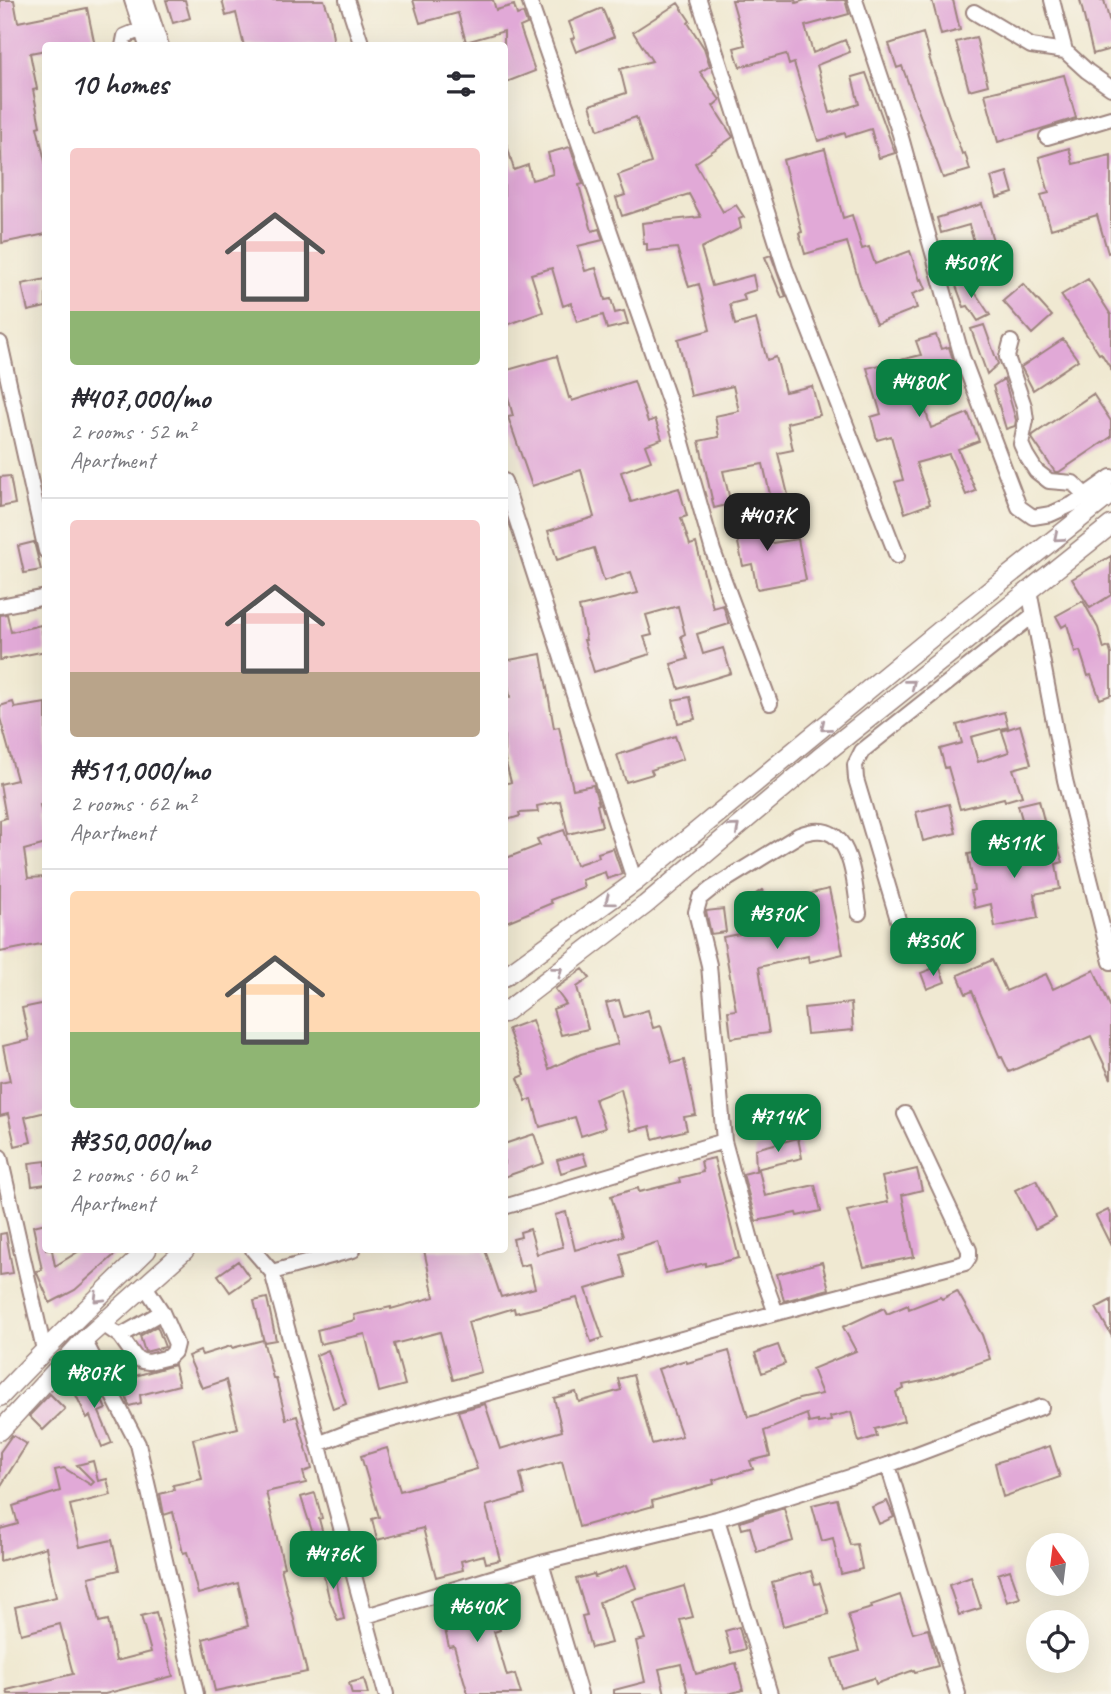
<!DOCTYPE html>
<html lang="en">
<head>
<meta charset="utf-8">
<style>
  body { margin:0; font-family:Caveat,sans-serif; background:#f7f7f7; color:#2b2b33; height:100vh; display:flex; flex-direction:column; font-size:26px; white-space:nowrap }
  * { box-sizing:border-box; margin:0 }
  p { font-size:23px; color:#7c7c81 }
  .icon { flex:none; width:38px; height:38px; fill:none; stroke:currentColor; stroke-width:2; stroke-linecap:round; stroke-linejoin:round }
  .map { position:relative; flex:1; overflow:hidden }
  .drawer { position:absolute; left:42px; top:42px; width:466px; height:1211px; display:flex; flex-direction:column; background:#fff; border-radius:7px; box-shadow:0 7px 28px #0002 }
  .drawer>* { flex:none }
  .needle { width:46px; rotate:346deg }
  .fabs { position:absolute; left:1026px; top:1533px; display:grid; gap:14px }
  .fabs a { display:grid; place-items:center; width:63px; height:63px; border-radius:50%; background:#fff; box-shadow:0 7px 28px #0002; font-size:35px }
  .price { position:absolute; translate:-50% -60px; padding:0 16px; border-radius:14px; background:#0b8043; color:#fff; font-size:23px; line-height:46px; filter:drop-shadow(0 2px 4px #0008) }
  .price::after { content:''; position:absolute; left:50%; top:42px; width:21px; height:16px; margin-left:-10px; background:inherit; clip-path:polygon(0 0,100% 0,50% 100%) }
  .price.selected { background:#222; color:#fff }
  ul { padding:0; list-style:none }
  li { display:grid; align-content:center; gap:14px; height:371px; padding:0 28px }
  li+li { border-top:2px solid #e1e1e2 }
  li span { display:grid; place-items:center; height:217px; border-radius:7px; color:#555 }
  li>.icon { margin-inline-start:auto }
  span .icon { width:126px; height:126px; fill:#fffc; stroke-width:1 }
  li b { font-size:30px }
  h2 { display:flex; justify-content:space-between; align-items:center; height:84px; padding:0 28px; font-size:30px }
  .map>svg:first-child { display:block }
  .building { fill:#e1a9d7 }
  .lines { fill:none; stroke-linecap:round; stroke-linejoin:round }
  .minor-casing { stroke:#9d847e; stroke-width:18 }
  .major-casing { stroke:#9d847e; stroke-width:21 }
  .minor { stroke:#fff; stroke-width:14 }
  .major { stroke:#fff; stroke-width:18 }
  .oneway { stroke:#ae9aa0 }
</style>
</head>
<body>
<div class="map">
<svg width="1111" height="1694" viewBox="0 0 1111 1694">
  <rect width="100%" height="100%" fill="#f7f3e8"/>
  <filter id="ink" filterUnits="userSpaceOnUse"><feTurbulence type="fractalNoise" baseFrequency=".0143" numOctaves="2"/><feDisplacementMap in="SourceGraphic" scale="14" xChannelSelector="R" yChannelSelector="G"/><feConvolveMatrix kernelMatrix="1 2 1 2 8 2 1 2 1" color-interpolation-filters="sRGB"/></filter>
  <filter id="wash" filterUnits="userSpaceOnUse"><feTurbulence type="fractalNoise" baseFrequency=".00686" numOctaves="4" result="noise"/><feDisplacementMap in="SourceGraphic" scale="28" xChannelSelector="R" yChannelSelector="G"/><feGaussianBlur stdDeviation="1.57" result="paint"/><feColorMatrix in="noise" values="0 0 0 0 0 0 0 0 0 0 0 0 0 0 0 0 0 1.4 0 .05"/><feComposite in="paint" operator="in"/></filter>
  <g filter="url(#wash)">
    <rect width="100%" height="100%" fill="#f0e9d2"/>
    <g id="blocks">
      <path class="building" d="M0,0H14L18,22L87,8L95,46H46V50L30,53L37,89L33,90L40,126L37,127L46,165V234L2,243Z
        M166,0H185L190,18L173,23Z
        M222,0H324L330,17L334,46H244L236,13L226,16Z
        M413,0H493L496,10L514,5L517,15L523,13L527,24L520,27L535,71L504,83V31L466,42L458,13L420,23Z
        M732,0H795L796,3L805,0H845L849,14L805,26L813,53L845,40L850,52L817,65L830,113L859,104L852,77L866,73L895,153L879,158L871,129L846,137L845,133L818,141L794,63L789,65L786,54L740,67L734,48L745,45Z
        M932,0H953L960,30L941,35Z
        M1080,0H1104L1111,27V49L1093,54Z
        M678,3L690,21L688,23L704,48L710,66L700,72L720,100L713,106L733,137L695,163L723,212L736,205L744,217L739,219L741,228L701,248L712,286L753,275L756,290L743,294L745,300L730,304L735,325L756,319L767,360L776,357L785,392L812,386L820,415L787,423L793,450L778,453L789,499L772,503L763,464L723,471L731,504L714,508L699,441L719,437L715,416L739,411L733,386L691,396L678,339L710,330L699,284L689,287L677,248L647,251V244H644L642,223L701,217L689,194L622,216L616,198L625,195L618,175L651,163L636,117L598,130L590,105L626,93L620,69L652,61L633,32Z
        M602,8L614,37L576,52L571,39L575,38L569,22Z
        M923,33L930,57H929L962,154L965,153L970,170L943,178L902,66L897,68L889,44Z
        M976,37L988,85L969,90L956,42Z
        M1064,75L1076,118L998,142L985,94Z
        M507,145L514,170L528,165L532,180L553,174L548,153L570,147L583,184L579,185L592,231L599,229L603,240L578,246L585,271L596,268L605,300L611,299L615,313L624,311L628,324L607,329L603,315L577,322L571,303L563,306L552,268L531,274L543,312L504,326V146Z
        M1069,148L1073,164L1111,155V252L1108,253L1097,215L1051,229L1041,195L1049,193L1039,157Z
        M825,149L843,218L852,215L862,249L869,247L875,264L910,251L920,280L922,279L926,289L912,294L917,308L876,324L861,288L847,242L805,254L799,233L802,232L783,160Z
        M1007,172L1013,193L997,198L991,177Z
        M982,204L994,244L976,249L969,225L941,233L937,218Z
        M771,255L786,297L782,298L765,257Z
        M46,279V307L28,311L22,284Z
        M966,279L990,315L978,321L968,306L964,307L955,283Z
        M1088,279L1111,315V369L1101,353L1099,354L1061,295Z
        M1023,284L1052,316L1032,334L1003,301Z
        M984,325L998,364L987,374L971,329Z
        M936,335L941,349L949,347L954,363L951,364L956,376L920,393L931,428L968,413L979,441L958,449L976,491L966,495L949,454L916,463L930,504L905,513L895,482L903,480L891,436L877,440L871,417L881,414L867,368L921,355L916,341Z
        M1063,339L1078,360L1033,390L1021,367Z
        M557,356L569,398L571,397L572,401L634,381L648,422L655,419L662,439L645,445L651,461L621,472L631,502L679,488L687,516L681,518L690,545L696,543L713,608L723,605L729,624L697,634L703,654L723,648L731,673L679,689L671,664L688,659L681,636L685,634L678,606L646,615L652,635L644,637L650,654L594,672L584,640H586L579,607L638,593L631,572L604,581L594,548L557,560L548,531L594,517L581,470L532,486L508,417L513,416L504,382V371Z
        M1004,379L1016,420L1015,426L1006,429L993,386Z
        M1093,394L1111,421V437L1059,472H1055L1032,438L1033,435Z
        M10,476L15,504L0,507V477Z
        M760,509L766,544L798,539L806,580L757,589L752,564L743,566L732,515Z
        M34,542L41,570L24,573L18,546Z
        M1111,556V595L1090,608L1072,579Z
        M1083,601L1098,628L1104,649L1109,647L1111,654V695L1100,699L1091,675L1088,676L1080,651L1075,652L1067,624L1062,627L1056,616Z
        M7,614L11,632L41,625L46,651L0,660V615Z
        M541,654L554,728L559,727L573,789L593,785L599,804L597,805L602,826L568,834L560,801L537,806L538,812L519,813L520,816L504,821V784L511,782L504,756V698L510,697L504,661Z
        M690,697L695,719L678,723L673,700Z
        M13,702L15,708L46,703V804L40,805L46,827V844L24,850L28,878L46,877V943L0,952V820L6,818L0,784L17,780L0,718V706Z
        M1004,712L1008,727L971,737L978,762L1009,752L1002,731L1020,725L1031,764L1013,769L1022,796L1005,801L1004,798L960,809L948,767L945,768L940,749L962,743L957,725Z
        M675,736L683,759L651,770L653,774L626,782L617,755Z
        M1039,800L1045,825L1025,830L1018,805Z
        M949,804L956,833L923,841L916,812Z
        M564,830L576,865L599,857L598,853L613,848L622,874L607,879L605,872L582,880L584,887L550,900L552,903L504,923V859L540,845L537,839Z
        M1031,843L1032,850L1057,843L1063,862L1056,864L1060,889L1034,894L1038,918L995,927L991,904L975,908L971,891L974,890L968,854Z
        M829,889L843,954L809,962L808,956L759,967L769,1033L731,1038L728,1011L736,1010L723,937L767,929L748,899L762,890L770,903Z
        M723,909L726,932L711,934L706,911Z
        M992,960L1006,991L1046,974L1053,989L1094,970L1111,1008V1079L1091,1036L1009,1072L1002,1057L1000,1058L972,991L966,994L958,975Z
        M939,966L945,982L927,989L921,973Z
        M583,969L590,978L577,987L588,1029L561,1035L553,1009L566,1004L555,989Z
        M619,1000L624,1017L648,1010L653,1028L661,1026L672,1063L684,1060L696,1115L684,1117L687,1130L653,1139L650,1126L631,1131L621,1089L595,1099L605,1128L581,1136L575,1117L540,1127L532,1099L526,1101L518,1078L525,1075L508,1029L532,1020L549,1069L581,1054L618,1044L606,1003Z
        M46,1003V1112L25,1117L31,1142L15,1146L8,1114L0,1116V1083L10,1081L3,1046L29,1040L22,1008Z
        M851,1003L853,1030L807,1034L804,1008Z
        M534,1134L544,1163L504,1177V1144Z
        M798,1138L802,1158L756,1169L755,1149Z
        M583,1153L587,1165L561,1173L557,1160Z
        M714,1158L739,1258L705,1266V1263L666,1273L658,1242L620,1254L626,1277L586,1289L603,1338L591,1342L577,1298L515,1313L514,1308L468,1322L481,1372L453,1380L440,1332L394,1344L405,1385L379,1392L365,1334L320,1344L317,1330L355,1320L354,1315L391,1307V1309L434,1297L424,1250H485L501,1297L535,1288L529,1264L520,1266L513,1239L521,1237L520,1232L530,1229L537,1254L563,1247L555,1215L566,1212L575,1250L623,1236L611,1196L638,1188L639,1192L680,1182L679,1178L703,1172L701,1161Z
        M46,1161V1184L32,1186L29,1163Z
        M917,1169L922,1190L902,1195L914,1257L864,1267L847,1211L888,1202L882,1177Z
        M759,1170L765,1196L815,1185L821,1211L797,1216L796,1213L756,1221L743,1174Z
        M1036,1180L1056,1218L1035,1229L1015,1190Z
        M1108,1210L1111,1216V1246L1096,1216Z
        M46,1223V1250H52L55,1266L81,1250H120L75,1290L50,1303L36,1271L42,1270L33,1226Z
        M6,1233L13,1273L0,1275V1234Z
        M238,1261L250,1278L230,1292L218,1275Z
        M822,1262L829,1289L784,1301L777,1274Z
        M957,1291L982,1335L990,1359L937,1378L903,1385L904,1389L896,1392L904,1421L875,1429L877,1436L859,1442L851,1412L830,1417L831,1421L818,1423V1421L809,1423L807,1414L764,1431L770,1456L750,1461L753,1469L713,1480L714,1484L652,1501L653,1506L579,1527L562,1461L520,1474L525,1495L486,1506L500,1560L486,1563L484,1555L461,1561L463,1570L436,1577L423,1528L377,1540L372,1519L379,1517L361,1456L387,1448L400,1491L477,1469L458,1411L485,1404L500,1449L562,1431L554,1398L576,1392L579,1402L621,1390L618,1379L633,1375L652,1444L682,1436L658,1369L686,1360L687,1363L729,1351L748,1417L760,1414L799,1399L822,1394L812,1369L856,1351L843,1327L884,1308L887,1314L908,1305L909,1309L940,1297L942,1299Z
        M267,1298L276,1340L264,1342L254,1301Z
        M1111,1300V1335L1096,1308Z
        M157,1326L165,1347L145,1352L140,1336Z
        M263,1340L273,1378H276L286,1419L297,1416L312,1469L303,1472L306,1483L266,1492L284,1567L281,1568L307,1672L215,1691L203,1639L248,1626L238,1583L198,1594L187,1552L183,1553L173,1512L164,1515L160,1494L174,1490L173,1485L202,1479L193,1439L238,1428L226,1380L202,1388L188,1356L200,1351L202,1355L231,1346L232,1348Z
        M778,1345L785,1364L762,1373L755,1353Z
        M328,1350L346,1404L333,1409L316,1355Z
        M174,1365L179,1385L140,1395L141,1403L129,1406L121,1380Z
        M93,1382L106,1409L99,1412L112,1443L102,1447L90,1416L87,1418L74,1391Z
        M50,1394L65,1409L43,1430L29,1416Z
        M12,1435L27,1444L0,1487V1452Z
        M1050,1446L1060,1477L1003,1497L995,1463Z
        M93,1461L98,1481L107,1479L111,1495L70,1505L80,1547L112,1540L119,1570L89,1577L99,1622L108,1620L116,1661L151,1652L141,1616L156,1612L173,1676L105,1694H8L7,1690L73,1674L60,1624L21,1634L15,1607L56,1597L46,1547L0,1561V1529L18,1524L13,1506L60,1491L55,1470L64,1468L91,1485L94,1482L77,1465Z
        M315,1493L322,1518L319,1519L329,1556L307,1561L301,1537L313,1534L301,1497Z
        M837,1499L850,1545L857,1544L862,1569L841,1574L833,1538L822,1541L812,1505Z
        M887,1501L894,1517L879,1524L872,1507Z
        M784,1508L793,1541L757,1552L750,1527L742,1529L740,1522Z
        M333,1564L344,1619L338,1621L329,1598L322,1567Z
        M627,1565L636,1588L599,1602L611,1643L591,1648L582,1616L587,1615L576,1579L594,1574L595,1577Z
        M1010,1570L1020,1598L1007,1602L998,1574Z
        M811,1571L815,1584L820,1583L829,1614L783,1626L772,1582Z
        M971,1577L981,1608L959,1615L949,1585Z
        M684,1586L693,1617L680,1620L696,1674L736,1663L743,1690L728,1694H688L681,1664L659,1669L665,1694H614V1690L645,1682L636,1641L645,1639L633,1601Z
        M489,1589L500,1630L494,1632L507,1676L515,1674L521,1694H468L454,1646L449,1647L439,1604Z
        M900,1595L913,1633L928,1629L938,1666L915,1672L914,1670L876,1684L874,1678L841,1688L832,1659L859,1651L848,1615L872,1608L871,1605Z
        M739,1627L745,1649L731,1653L725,1631Z
        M364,1679L368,1694H352L349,1683Z"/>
    </g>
  </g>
  <g filter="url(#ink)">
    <use href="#blocks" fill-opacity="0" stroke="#9d847e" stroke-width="2"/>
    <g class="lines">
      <defs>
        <path id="minor" d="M132,0L147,46
          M146,0L161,46
          M347,0L362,46
          M529,0L675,418L713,551L770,703
          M699,0L785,268L897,556
          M855,0L900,134L962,357L1019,507L1033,517L1051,514L1073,504L1111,477
          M1052,0L1065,51L1087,71L1111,88
          M974,12L1031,46L1065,51
          M123,46L125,36L142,29
          M1047,137L1111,118
          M1011,342L1007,357L1024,406L1026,420L1021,444L1026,455L1036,471L1049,481L1073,483L1086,496
          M0,343L46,551
          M504,481L635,882
          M1029,590L1065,780L1111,962
          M0,606L46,597
          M902,933L856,779L855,765L862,751L1032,616
          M724,1141L756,1258L776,1313
          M0,1157L44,1350
          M504,1207L724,1141L709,965L696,912L700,898L711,889L799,835C852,814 853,877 859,913
          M253,1250L272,1272L386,1694
          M272,1272L353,1250
          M103,1324L120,1336L135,1357L142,1361L149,1362L169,1357L174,1352L176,1344L162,1312L145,1286
          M120,1336L162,1312
          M84,1340L138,1444L196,1694
          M318,1444L354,1430L776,1313L965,1263L969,1257V1250L905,1114
          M888,1465L958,1694
          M717,1519L770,1694
          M541,1563L580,1694
          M366,1616L541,1563L717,1519L888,1465L1041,1407"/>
        <path id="major" d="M504,977L635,882L954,619L1111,494
          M504,1013L645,905L819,758L1111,525
          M0,1397C47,1346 97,1299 147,1250
          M0,1431L84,1340L185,1250"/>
      </defs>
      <use href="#minor" class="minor-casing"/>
      <use href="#major" class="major-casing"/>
      <use href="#minor" class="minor"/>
      <use href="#major" class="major"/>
    </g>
    <defs><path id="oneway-chevron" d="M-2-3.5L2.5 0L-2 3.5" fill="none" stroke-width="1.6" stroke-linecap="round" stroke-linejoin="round" transform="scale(1.75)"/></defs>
    <g class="oneway">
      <use href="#oneway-chevron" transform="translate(1058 537) rotate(140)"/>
      <use href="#oneway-chevron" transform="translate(911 684) rotate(-39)"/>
      <use href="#oneway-chevron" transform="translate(825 727) rotate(140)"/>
      <use href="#oneway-chevron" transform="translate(735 828) rotate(-41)"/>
      <use href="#oneway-chevron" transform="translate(609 901) rotate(144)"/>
      <use href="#oneway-chevron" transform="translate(558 971) rotate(-38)"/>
      <use href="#oneway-chevron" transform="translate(98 1298) rotate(135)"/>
    </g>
  </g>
</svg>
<div class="fabs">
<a><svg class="needle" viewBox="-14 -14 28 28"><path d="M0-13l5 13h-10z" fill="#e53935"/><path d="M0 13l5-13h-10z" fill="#7c7c81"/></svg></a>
<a><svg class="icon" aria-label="locate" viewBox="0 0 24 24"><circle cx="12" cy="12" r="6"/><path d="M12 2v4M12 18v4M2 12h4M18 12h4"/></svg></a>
</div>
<b class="price" style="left:971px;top:300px">₦509K</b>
<b class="price" style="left:919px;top:419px">₦480K</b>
<b class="price selected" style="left:767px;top:553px">₦407K</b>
<b class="price" style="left:1014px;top:880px">₦511K</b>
<b class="price" style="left:777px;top:951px">₦370K</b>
<b class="price" style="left:933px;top:978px">₦350K</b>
<b class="price" style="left:778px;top:1154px">₦714K</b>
<b class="price" style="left:94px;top:1410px">₦807K</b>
<b class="price" style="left:333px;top:1591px">₦476K</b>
<b class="price" style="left:477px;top:1644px">₦640K</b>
<section class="drawer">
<h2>10 homes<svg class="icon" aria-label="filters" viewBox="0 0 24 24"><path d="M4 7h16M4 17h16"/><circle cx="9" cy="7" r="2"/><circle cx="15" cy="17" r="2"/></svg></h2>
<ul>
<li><span style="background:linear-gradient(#f6c9c9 75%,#8fb573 0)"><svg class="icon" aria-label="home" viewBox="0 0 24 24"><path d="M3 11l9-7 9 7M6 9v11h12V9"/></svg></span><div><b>₦407,000/mo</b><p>2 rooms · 52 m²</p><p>Apartment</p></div></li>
<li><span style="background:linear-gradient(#f6c9c9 70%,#b9a48a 0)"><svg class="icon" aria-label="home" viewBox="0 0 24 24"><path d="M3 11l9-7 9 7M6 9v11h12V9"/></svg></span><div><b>₦511,000/mo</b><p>2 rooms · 62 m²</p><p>Apartment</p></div></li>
<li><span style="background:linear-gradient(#ffd9b3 65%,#8fb573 0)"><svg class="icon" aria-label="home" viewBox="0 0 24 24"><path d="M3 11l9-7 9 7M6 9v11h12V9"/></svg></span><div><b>₦350,000/mo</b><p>2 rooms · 60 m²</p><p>Apartment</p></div></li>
</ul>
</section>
</div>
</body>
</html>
